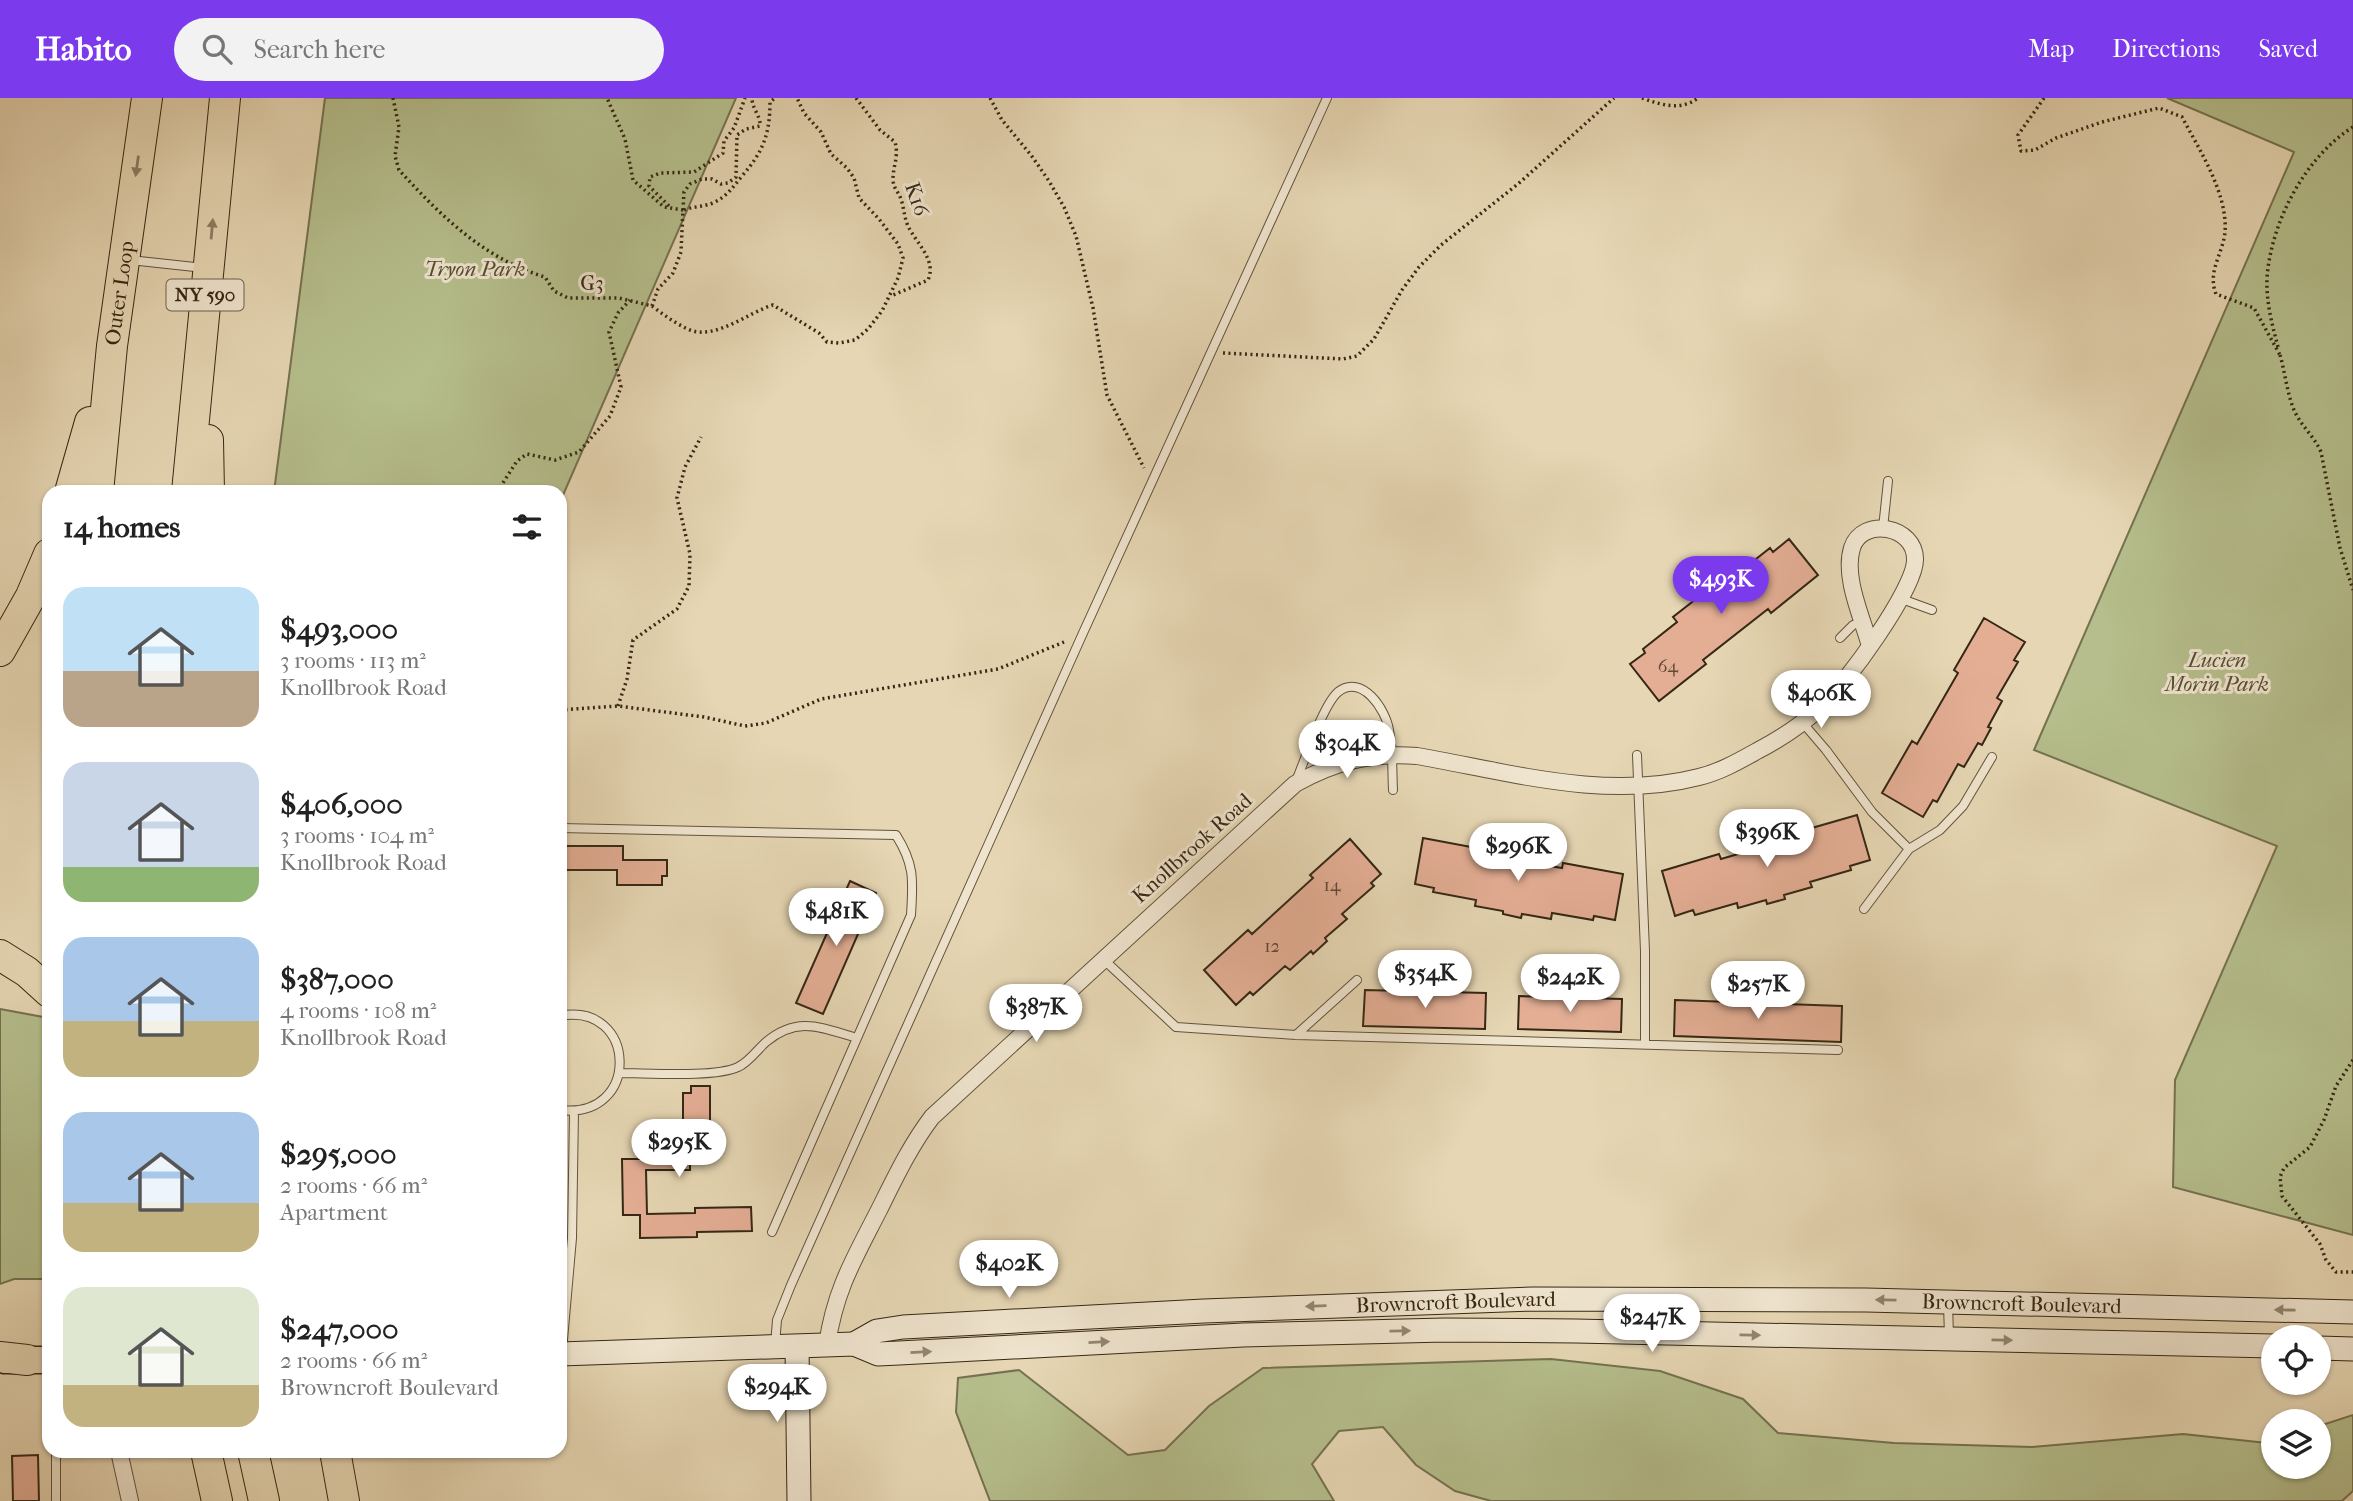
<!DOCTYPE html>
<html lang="en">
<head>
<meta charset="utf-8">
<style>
  body { margin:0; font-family:"IM FELL French Canon",serif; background:#f2f2f2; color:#222; height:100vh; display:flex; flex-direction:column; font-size:26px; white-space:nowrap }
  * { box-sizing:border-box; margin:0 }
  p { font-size:23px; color:#767676 }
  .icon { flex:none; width:38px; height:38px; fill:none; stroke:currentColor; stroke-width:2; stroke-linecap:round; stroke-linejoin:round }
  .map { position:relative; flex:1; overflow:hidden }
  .details { position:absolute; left:42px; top:387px; width:525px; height:973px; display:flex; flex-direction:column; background:#fff; border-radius:21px; box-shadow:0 2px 5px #0004 }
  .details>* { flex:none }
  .fabs { position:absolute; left:2261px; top:1227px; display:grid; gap:14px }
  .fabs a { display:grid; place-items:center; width:70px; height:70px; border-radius:50%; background:#fff; box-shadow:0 2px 5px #0004; font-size:35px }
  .price { position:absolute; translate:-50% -60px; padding:0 16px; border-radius:24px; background:#fff; color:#222; font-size:23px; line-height:46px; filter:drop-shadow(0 2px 4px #0008) }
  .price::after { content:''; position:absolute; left:50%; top:42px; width:21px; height:16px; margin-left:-10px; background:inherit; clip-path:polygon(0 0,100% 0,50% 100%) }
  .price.current { background:#7c3aed; color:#fff }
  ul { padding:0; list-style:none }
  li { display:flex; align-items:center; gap:21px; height:175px; padding:0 21px }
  li span { display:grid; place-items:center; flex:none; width:196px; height:140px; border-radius:21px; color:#555 }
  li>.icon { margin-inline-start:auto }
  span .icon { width:84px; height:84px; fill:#fffc; stroke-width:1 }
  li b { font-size:30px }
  h2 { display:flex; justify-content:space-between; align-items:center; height:84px; padding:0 21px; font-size:30px }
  header { display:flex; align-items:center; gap:42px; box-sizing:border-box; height:98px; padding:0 35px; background:#7c3aed; color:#fff }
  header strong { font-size:33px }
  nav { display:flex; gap:38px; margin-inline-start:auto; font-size:24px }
  .search { width:490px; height:63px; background:#f2f2f2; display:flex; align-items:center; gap:18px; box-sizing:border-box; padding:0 24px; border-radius:38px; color:#767676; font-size:26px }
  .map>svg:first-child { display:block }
  .green { fill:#b5be8c; stroke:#757250; stroke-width:2 }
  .building { fill:#e4ae95; stroke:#352714; stroke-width:2 }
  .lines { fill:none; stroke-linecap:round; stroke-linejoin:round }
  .lane-casing { stroke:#61533c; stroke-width:10 }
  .street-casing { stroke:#61533c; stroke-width:18 }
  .secondary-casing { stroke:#352714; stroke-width:25 }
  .primary-casing { stroke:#352714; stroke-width:29 }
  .highway-casing { stroke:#352714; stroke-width:32 }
  .path { stroke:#352714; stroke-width:3.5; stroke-dasharray:2 3.5; stroke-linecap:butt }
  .lane { stroke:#efe4ce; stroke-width:8 }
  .street { stroke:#efe4ce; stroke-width:16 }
  .secondary { stroke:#efe4ce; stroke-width:23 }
  .primary { stroke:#e6d6b3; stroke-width:26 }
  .highway { stroke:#e6d6b3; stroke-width:30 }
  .oneway { fill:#8e7e64 }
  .oneway2 { fill:#928671 }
  .labels { text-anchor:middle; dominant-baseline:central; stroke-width:6; stroke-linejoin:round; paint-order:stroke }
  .number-label { font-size:18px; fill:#614934 }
  .shield { fill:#efe4ce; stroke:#6d604c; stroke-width:2 }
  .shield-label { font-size:19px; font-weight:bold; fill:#352714 }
  .street-label { font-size:21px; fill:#352714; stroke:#efe4ce }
  .park-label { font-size:21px; font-style:italic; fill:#554d32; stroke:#efe4ce }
</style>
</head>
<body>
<header>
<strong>Habito</strong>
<div class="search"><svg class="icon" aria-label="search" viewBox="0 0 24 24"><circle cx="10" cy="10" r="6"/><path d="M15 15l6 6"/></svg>Search here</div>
<nav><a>Map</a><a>Directions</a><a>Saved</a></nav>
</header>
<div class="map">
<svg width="2353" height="1403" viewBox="0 0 2353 1403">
  <rect width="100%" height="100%" fill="#e6d6b3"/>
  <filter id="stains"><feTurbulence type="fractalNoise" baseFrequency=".00286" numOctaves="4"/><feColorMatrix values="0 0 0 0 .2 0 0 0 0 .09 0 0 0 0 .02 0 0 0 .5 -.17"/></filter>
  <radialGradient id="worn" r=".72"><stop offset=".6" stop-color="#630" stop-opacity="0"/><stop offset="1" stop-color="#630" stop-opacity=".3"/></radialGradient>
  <path class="green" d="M325,0H736L560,404V394H274Z
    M2167,0H2353V1137L2173,1089L2175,982L2277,748L2034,652L2294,54Z
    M0,911L43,919L49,928V1181H14L0,1186Z
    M1551,1261L1660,1273L1743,1301L1778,1335L1894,1345L2032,1349L2183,1336L2267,1345L2273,1343V1368H2319V1328L2353,1317V1393L2342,1403H1491L1455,1393L1416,1367L1383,1329L1339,1333L1312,1366L1334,1403H990L956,1314L958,1280L1019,1272L1128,1357L1165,1352L1209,1308L1263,1270Z"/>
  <path class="building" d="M1789,441L1818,477L1771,515L1768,511L1703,562L1706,566L1659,603L1630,566L1645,555L1643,551L1677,524L1673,519L1696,501L1693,498L1708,486L1710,489L1733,471L1737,476L1770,450L1773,454Z
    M1984,520L2025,544L2014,562L2018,564L1997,600L2002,603L1988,629L1991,630L1982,647L1978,645L1964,669L1958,666L1937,704L1933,702L1923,719L1882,695L1912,643L1917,646L1958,575L1954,572Z
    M1857,717L1870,762L1850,768L1851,772L1810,784L1812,789L1784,797L1785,801L1767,806L1766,802L1738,810L1737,805L1695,817L1693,812L1675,818L1662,773L1719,756L1721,761L1800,738L1798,734Z
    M1423,740L1482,751L1481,756L1562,770L1563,765L1623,776L1615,822L1594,818L1593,822L1552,815L1551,821L1522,816L1521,820L1503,816V813L1475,808L1476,802L1433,794L1434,790L1415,786Z
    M1350,741L1381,776L1371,785L1374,788L1342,816L1347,821L1325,840L1327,843L1313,856L1311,853L1290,872L1285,868L1253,897L1250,894L1236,907L1204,872L1248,832L1252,836L1313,780L1310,777Z
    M560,748H623V762H667V778H662V787H617V772H560Z
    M850,783L876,795L823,916L796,905Z
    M1365,892L1486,895L1485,931L1363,928Z
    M1519,898L1622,901L1621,934L1518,931Z
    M1675,902L1842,908L1841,944L1674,938Z
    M691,988H710V1056L690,1057V1072H646L647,1116L695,1115V1110L751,1109L752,1133L697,1134V1139L640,1140V1117H623L622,1061H640V1049L683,1048V995H691Z
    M38,1357L39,1403H13L12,1358Z"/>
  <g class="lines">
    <defs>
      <path id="lane" d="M130,162L204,170
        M1883,430L1888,383
        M1899,500L1932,512
        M1840,540L1853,527L1864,524
        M1802,624L1826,652L1872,714L1909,751L1864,811
        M1637,657L1645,853V945
        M1296,683C1305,662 1323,607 1338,594C1362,575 1386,612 1389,632C1393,652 1392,673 1393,692
        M560,730L896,737C915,767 913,783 911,817L772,1134
        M1909,751L1940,732L1963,708L1992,659
        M1102,860L1176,929L1296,937L1838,952
        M560,918C637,903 642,1022 560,1012
        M1296,937L1357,882
        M620,975C648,975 715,980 738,969C748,965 758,951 766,944C798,917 822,930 857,940
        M1948,1206L1949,1238
        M775,1247L777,1222L791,1187L1083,535L1327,0
        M562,1253L572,1140L574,1013
        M56,1353V1403"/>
      <path id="street" d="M827,1247C835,1192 854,1161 879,1112C895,1080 910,1048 932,1019L1295,686C1334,664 1372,654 1417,658C1509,674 1606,703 1699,679C1720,674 1739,663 1757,653C1780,641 1803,626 1822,608C1845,587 1915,491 1915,462C1916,428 1862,418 1852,450C1843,479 1862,519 1870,548
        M119,1353L130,1403"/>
      <g id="secondary">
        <path id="s1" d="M854,1246L877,1233L903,1229L1204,1213L1533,1201L1866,1202L2353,1214"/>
        <path d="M797,1249L799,1403"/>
        <path d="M2319,1250L2353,1251"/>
        <path d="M560,1256L854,1246L878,1256L899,1255L1243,1237L1445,1232L1576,1233L2273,1248"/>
      </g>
      <path id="primary" d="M5,1262H49"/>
      <g id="highway">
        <path d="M208,342L209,394"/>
        <path d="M70,394L90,324"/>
        <path id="s2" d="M98,394L112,248L147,0"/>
        <path d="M187,394L225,0"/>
        <path d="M0,553L31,498L49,456"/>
        <path d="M0,857L27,874L49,894"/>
        <path d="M0,1259L27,1262"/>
        <path d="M206,1353L217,1403"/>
        <path d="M253,1353L264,1403"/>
        <path d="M335,1353L344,1403"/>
      </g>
    </defs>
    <use href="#lane" class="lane-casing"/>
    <use href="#street" class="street-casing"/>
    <use href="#secondary" class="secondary-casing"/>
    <use href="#primary" class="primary-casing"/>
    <use href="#highway" class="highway-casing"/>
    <path class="path" d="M393,0L399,29L395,58L399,72C440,117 484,161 545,179L554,193L568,200H619L652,208L658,191L673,175L681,154L683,112L664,109L633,82L625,41L607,0
      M856,0L880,32L895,44C899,58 893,68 893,81C893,90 898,93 901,101C904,110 904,119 908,128C916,145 937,162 928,182L891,198
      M990,0L1002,22L1031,57L1049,83L1064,109L1076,138L1093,210L1107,297L1144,370
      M1642,0C1661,7 1681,13 1698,0
      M2044,0L2018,37L2021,53L2035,52L2056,40L2102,24L2159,10L2182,19C2199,51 2228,96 2225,134C2223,156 2207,173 2216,196L2254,210L2280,257
      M669,108L649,88L650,79L660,75L694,74L723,55L724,43L734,30L745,0
      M683,112L684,94L690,86L702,81H712L721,86L728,85L736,79L737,37L746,31L760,28C761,18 752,11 752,0
      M684,112C694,108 705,109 715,104C727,98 734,88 742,78C763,54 770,36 770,4L775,0
      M652,208C664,217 676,226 690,232C716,242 749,214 773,207L819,235L827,244L839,245L855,242L868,231L882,213L898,180L903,160L898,146L879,121L859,100L854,80L847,70L831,56L821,34L804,15L797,0
      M2278,249C2272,226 2266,204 2267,180C2271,124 2305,59 2353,29
      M1223,255L1343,261L1357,258L1374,241L1402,192L1419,169L1441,147L1518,86L1614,0
      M2280,257C2285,274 2287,295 2294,312C2301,328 2314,338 2321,354L2340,450L2353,492
      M497,394L517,363L527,356L555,362L579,354L610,318L621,289L609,234L618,215L630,202
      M618,608L627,581L633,542L677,511L689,488L690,456L677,400L685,369L701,339
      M560,612L618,608L704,619L745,628L766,625L821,601L998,571L1064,544
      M2353,962L2336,988L2324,1022L2310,1049L2284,1070L2280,1079L2282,1098L2320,1146L2326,1162L2336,1174H2353"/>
    <use href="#lane" class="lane"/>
    <use href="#street" class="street"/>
    <use href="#secondary" class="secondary"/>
    <use href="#primary" class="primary"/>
    <use href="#highway" class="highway"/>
  </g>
  <defs><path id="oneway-solid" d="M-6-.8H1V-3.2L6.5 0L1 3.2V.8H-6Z" transform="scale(1.75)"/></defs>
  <g class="oneway">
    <use href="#oneway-solid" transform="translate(137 68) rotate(98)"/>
    <use href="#oneway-solid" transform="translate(212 131) rotate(-85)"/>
  </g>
  <g class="oneway2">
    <use href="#oneway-solid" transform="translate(1886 1202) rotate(-179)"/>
    <use href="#oneway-solid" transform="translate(1316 1208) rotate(178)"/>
    <use href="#oneway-solid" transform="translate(2285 1212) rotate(-179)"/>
    <use href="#oneway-solid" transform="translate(1400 1233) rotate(-1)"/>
    <use href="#oneway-solid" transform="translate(1750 1237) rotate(1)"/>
    <use href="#oneway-solid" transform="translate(2002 1242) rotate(1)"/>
    <use href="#oneway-solid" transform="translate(1099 1244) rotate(-3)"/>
    <use href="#oneway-solid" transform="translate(921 1254) rotate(-3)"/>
  </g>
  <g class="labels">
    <g class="number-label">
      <text x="1668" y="568">64</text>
      <text x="1332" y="787">14</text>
      <text x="1272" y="848">12</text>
    </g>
    <rect class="shield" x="166.5" y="181.5" width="77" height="31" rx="5"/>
    <g class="shield-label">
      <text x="205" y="197">NY 590</text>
    </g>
    <g class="street-label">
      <text transform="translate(917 101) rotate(71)">K16</text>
      <text x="592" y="185">G3</text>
      <text stroke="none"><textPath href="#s2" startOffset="200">Outer Loop</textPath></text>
      <text transform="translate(1192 750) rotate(-42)">Knollbrook Road</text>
      <text stroke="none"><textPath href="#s1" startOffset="606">Browncroft Boulevard</textPath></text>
      <text stroke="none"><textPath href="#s1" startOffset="1172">Browncroft Boulevard</textPath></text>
    </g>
    <g class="park-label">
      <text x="475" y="171">Tryon Park</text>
      <text x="2217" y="562">Lucien<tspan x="2217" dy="24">Morin Park</tspan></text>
    </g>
  </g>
  <rect width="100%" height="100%" filter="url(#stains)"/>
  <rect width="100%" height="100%" fill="url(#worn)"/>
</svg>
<div class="fabs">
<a><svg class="icon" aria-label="locate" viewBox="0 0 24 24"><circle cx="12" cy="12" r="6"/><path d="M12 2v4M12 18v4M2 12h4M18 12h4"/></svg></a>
<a><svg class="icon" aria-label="layers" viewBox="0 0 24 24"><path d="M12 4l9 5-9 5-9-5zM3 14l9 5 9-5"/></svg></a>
</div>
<b class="price current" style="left:1721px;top:518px">$493K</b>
<b class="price" style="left:1821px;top:632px">$406K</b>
<b class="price" style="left:1347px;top:682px">$304K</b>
<b class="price" style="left:1767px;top:771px">$396K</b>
<b class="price" style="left:1518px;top:785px">$296K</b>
<b class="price" style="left:836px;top:850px">$481K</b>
<b class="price" style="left:1425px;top:912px">$354K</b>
<b class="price" style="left:1570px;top:916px">$242K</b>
<b class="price" style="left:1758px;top:923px">$257K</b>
<b class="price" style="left:1036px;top:946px">$387K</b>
<b class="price" style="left:679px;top:1081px">$295K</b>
<b class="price" style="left:1009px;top:1202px">$402K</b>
<b class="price" style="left:1652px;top:1256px">$247K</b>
<b class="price" style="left:777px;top:1326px">$294K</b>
<section class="details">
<h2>14 homes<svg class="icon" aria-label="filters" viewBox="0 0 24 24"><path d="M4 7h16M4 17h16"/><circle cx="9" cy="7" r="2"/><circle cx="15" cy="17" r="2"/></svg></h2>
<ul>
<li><span style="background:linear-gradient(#bfe0f5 60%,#b9a48a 0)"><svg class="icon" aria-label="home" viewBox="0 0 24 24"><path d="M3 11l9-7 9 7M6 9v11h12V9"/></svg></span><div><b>$493,000</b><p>3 rooms · 113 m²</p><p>Knollbrook Road</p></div></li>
<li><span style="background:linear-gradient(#c9d6e8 75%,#8fb573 0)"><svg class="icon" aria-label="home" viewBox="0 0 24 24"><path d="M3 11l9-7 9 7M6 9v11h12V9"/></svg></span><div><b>$406,000</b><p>3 rooms · 104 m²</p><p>Knollbrook Road</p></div></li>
<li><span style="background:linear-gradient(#a9c7e8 60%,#c2b280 0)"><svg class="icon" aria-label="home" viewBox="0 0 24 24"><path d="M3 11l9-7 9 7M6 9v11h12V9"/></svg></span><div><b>$387,000</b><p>4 rooms · 108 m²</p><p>Knollbrook Road</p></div></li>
<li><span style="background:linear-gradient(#a9c7e8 65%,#c2b280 0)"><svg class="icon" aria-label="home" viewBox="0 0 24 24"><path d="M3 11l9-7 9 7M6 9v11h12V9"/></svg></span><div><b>$295,000</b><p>2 rooms · 66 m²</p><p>Apartment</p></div></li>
<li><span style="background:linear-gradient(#dfe7d0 70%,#c2b280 0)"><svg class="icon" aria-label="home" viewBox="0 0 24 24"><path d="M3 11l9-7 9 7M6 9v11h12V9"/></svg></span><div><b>$247,000</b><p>2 rooms · 66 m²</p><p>Browncroft Boulevard</p></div></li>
</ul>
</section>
</div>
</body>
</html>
